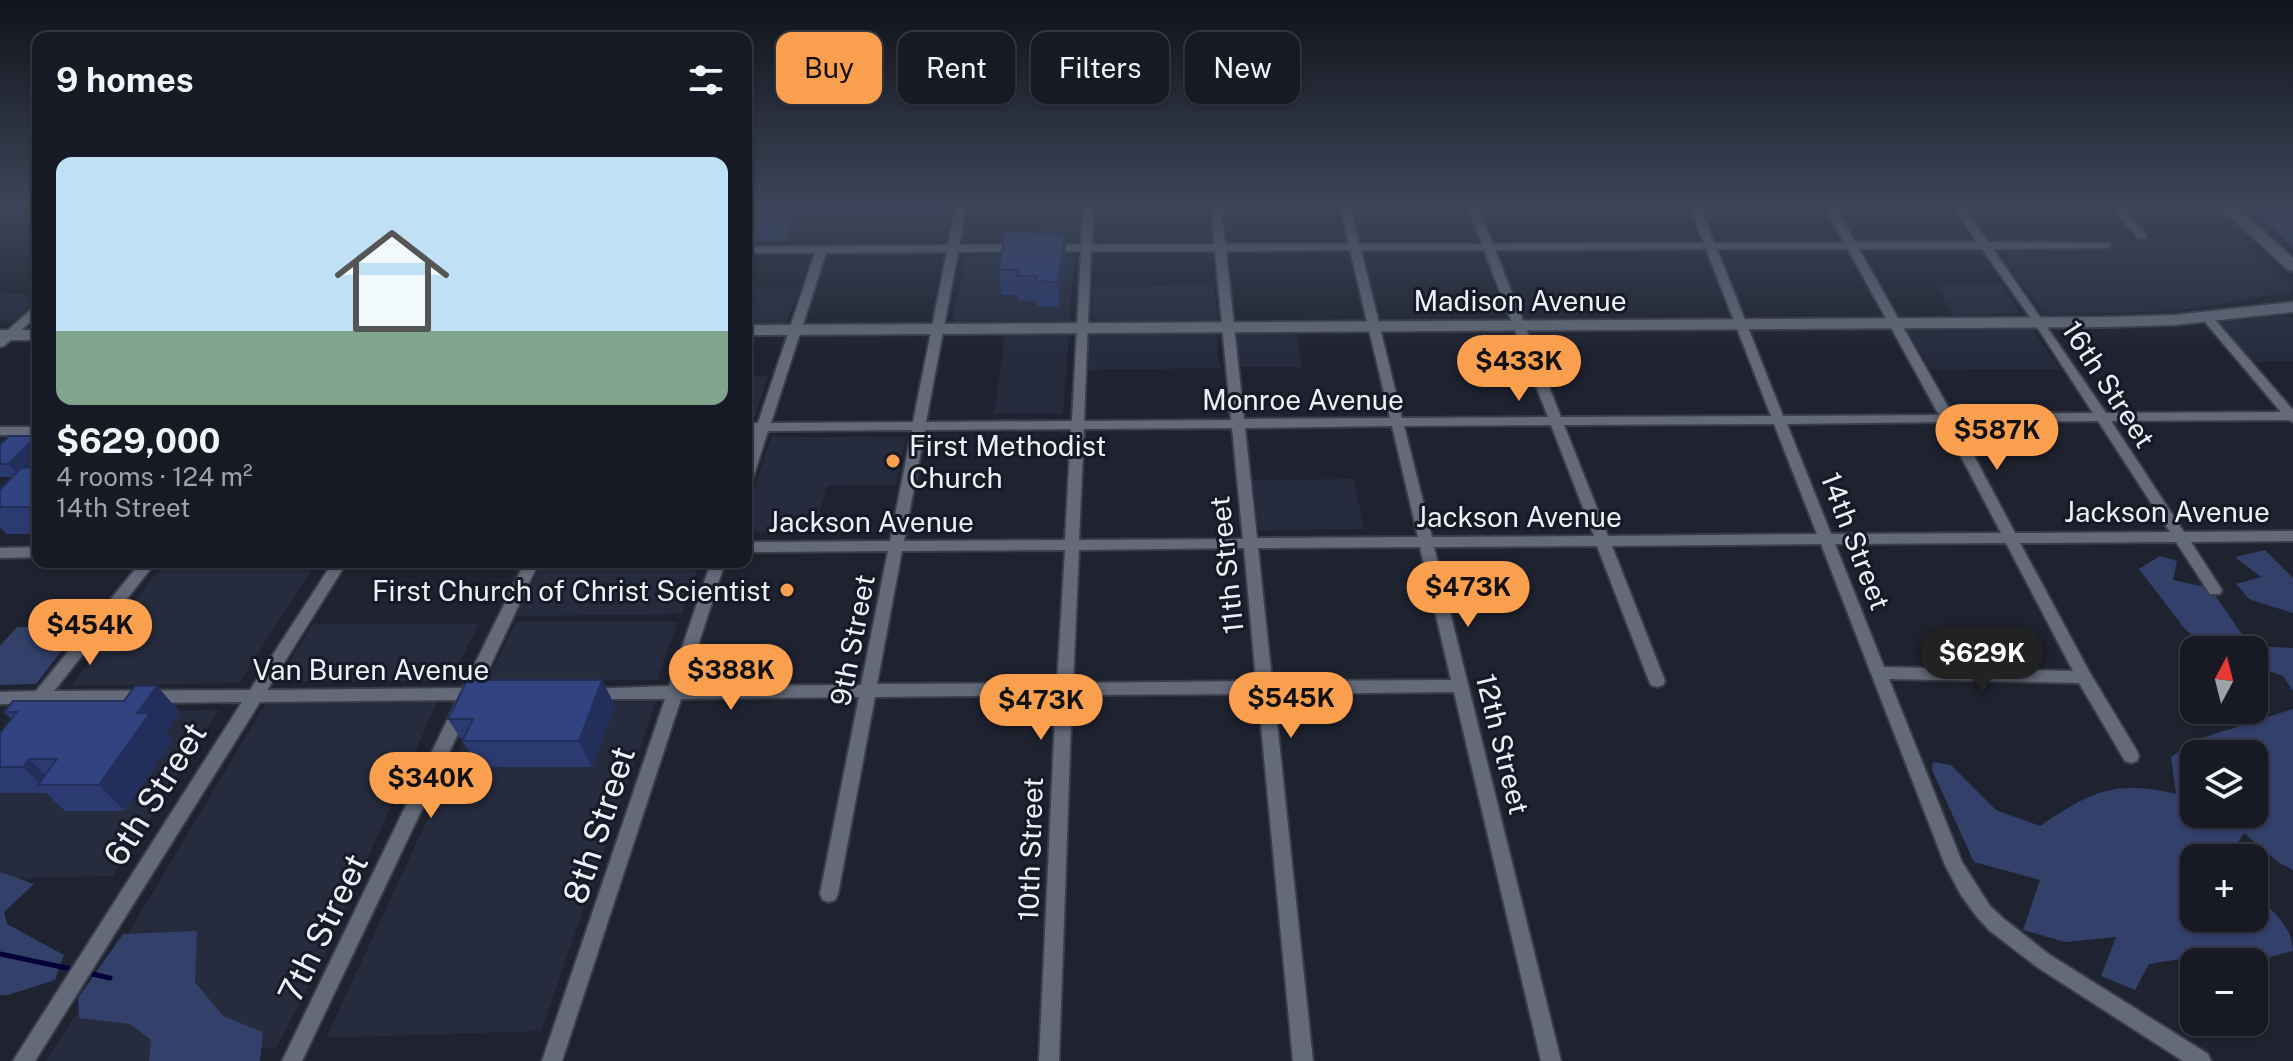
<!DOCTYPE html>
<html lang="en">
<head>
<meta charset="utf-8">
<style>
  body { margin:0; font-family:"Public Sans",sans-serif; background:#20232c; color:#f1f3f6; height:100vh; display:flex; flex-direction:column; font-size:30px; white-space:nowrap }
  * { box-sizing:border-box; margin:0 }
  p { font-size:26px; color:#9ea1a6 }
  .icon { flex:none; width:44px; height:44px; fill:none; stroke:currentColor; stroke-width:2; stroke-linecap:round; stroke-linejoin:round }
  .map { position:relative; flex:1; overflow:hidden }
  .details { position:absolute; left:32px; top:32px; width:720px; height:536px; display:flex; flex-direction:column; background:#171a24; border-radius:16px; box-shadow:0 2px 6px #0004,0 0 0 2px #363841 }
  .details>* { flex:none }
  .hud { position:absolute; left:776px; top:32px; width:760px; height:72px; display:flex; gap:16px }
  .needle { width:52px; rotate:7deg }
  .tools { position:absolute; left:2180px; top:636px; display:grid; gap:16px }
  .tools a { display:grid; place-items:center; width:88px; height:88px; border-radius:16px; background:#171a24; box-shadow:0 2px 6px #0004,0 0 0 2px #363841; font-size:40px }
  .price { position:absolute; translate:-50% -68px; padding:0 18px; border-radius:28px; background:#fa9f4e; color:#111; font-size:26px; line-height:52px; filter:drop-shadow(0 2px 4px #0008) }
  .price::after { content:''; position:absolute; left:50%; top:48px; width:24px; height:18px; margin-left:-12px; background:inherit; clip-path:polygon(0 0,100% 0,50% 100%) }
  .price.active { background:#222; color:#fff }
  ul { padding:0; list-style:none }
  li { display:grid; align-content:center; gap:16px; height:424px; padding:0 24px }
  li span { display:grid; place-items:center; height:248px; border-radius:16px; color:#555 }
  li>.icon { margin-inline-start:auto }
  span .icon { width:144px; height:144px; fill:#fffc; stroke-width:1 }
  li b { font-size:34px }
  h2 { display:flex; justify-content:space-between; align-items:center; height:96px; padding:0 24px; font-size:34px }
  .chip { padding:0 28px; border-radius:16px; background:#171a24; box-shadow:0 2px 6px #0004,0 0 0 2px #363841; font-size:28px; line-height:72px }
  .chip.active { background:#fa9f4e; color:#111 }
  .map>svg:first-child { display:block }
  .built { fill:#262c3e }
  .green { fill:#334069; fill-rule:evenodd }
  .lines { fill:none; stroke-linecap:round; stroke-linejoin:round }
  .stream { stroke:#040038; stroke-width:5 }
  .street-casing { stroke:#3b3e49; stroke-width:4 }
  .secondary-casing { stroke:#3b3e49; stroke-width:4 }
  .street { fill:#646a79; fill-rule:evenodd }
  .secondary { fill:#646a79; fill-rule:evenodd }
  .wall { fill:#2b3a70 }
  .shaded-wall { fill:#232f5b }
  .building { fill:#324382; stroke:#232f5b; stroke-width:2 }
  .poi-dot { fill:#fa9f4e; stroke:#161a26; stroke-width:3 }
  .labels { text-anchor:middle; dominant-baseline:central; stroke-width:6; stroke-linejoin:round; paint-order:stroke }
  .street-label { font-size:28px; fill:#edf0f9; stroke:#161a26 }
  .poi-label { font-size:28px; fill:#edf0f9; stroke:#161a26; text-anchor:start }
  .near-street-label { font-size:34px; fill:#edf0f9; stroke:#161a26 }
</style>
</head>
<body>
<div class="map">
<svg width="2293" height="1061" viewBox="0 0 2293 1061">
  <rect width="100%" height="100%" fill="#1f2330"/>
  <path class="built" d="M796,207H950L943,236L937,240L785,241Z
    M1039,207H1078L1076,238L1036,239Z
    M2240,238L2293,288L2290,292L2180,311L2045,315L2001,257L2006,250H2114L2106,241Z
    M970,255L1075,256L1069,321L957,322L952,318L965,259Z
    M1935,282L2002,286L2020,313L1953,316Z
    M1214,285L1218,321L1099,322L1091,317L1093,287Z
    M746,288L799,289L786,324H746Z
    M0,293L38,295V300L11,323L0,319Z
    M2286,316L2293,319V361L2252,362L2217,322Z
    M2033,330L2060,369L1931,370L1908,331Z
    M1216,333L1220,368L1088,370L1089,334Z
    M1236,333H1297L1302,367H1239Z
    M1005,335H1069L1063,414H994Z
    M746,376H768L755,417H746Z
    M771,437H906L896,485L827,486L814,532H746V515Z
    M1354,479L1364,529L1259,530L1253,480Z
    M543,562H700L682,614L516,616Z
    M316,563L239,683L71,686L162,565Z
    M516,622H678L657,680L488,679Z
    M313,624H479L450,681L277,682Z
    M656,701L541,1031L326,1038L481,704Z
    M437,702L326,952L276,1048H171L163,1061H46L125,939L265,704Z
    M219,710L113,876L0,879V772L49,711Z"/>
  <path class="green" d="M746,207H796L785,241H746Z
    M2250,207H2293V247Z
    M2265,550L2293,578V613L2249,599L2236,584L2261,577L2235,557Z
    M2160,556L2177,561L2173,580L2210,588L2250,646L2293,648V691L2283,676L2254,666V650H2208L2185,629L2139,569Z
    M17,627H80L36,684L0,685V646Z
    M2293,709V870L2278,862L2244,833L2232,852L2234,858H2194V918H2254V894C2271,909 2293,927 2293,951L2259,960L2193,957L2149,964L2135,990L2101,976L2116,937L2065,942L2023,930L2040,880L1974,862L1932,770L1933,762L1951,765L1996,810L2040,826C2093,791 2113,780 2176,794L2171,757L2199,739ZM2194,754H2254V814H2194Z
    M0,872L34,884L4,912L7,924L64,955L55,980L8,995H0Z
    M197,931L195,982L223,1016L263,1032L260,1061H149L151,1040L130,1024L79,1018L78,998L123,934Z"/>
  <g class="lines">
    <path class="stream" d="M0,954L76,970
      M88,973L110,978"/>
    <defs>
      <path id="street" d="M956,207H966L959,245H1018L1023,248L1018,251L958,252L926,422L1072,421L1081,251H1047L1042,248L1047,245H1081L1083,207H1093L1092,245L1214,244L1211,207H1221L1225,244H1349L1340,207H1350L1359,244H1482L1468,207H1478L1493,244L1704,243L1690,207H1700L1714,243H1844L1825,207H1835L1855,242H1977L1953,207H1963L1988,242L2110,243V247L2106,248L1993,249L2106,413L2281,412L2200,316L2206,313L2210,314L2293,410V422L2288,420L2111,421L2184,532L2293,531V541L2191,542L2222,590L2220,594H2210L2176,542L2020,543L2090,673L2137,751L2139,756L2137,761L2131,763L2125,761L2079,683L1889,679L1962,862L1990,906L2004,919L2050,955L2208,1054L2211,1061H2183L2037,967L1990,931L1977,917L1961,895L1945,865L1821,544L1612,546L1665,681L1663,685L1657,687L1651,685L1649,681L1597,546L1434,547L1561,1061H1541L1454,692L1274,694L1313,1061H1293L1258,694L1072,695L1059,1061H1039L1056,695L875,697L838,894L835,900L829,902L823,900L820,894L859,697L681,699L562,1061H542L665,699H592L586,697L584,693L586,689L669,686L711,562H725L685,686L861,685L888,551L746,552V542L890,541L912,430L768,431L753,478L746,482V458L755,431H746V423H758L815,253H746V247L948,245ZM1706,249L1771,416L1561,417L1495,250ZM1717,249H1848L1939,415L1783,416ZM1859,249H1982L2035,324L2093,413L1952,414ZM1350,250L1390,418L1244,419L1226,251ZM1361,250H1484L1548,417L1402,418ZM1091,251H1215L1231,420L1084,421ZM947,252L913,422L771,423L826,253ZM2098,421L2170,532L2015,533L1956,422ZM1943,422L2001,533L1831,534L1787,424ZM1774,424L1817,534L1608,536L1564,425ZM1551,425L1594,536L1432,537L1404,426ZM1392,426L1418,537L1257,538L1245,428ZM1232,428L1243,539L1079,540L1084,429ZM1071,429L1065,540L904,541L925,430ZM2006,543L2073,671L1884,667L1835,544ZM1420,547L1451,680L1272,681L1258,548ZM1244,548L1256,681L1073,683L1079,550ZM1065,550L1057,683L877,684L902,551Z
        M2111,207H2122L2146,234V238H2138Z
        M38,306V315L4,346L0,347V337L34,307Z
        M0,427H38V435H0Z
        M38,547V557L0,558V548Z
        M141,562H156L54,691L250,690L333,562H347L267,690L463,688L525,562H539L480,688L486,690L488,694L486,698L474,700L302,1061H282L457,700L260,702L35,1061H13L242,702L44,704L38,706L32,704H0V692L36,691Z"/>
      <path id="secondary" d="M2220,207H2236L2293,258V271L2287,269Z
        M2293,302V312L2174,325L2106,327L746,335V325L2106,317L2174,315Z
        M0,330H38V340H0Z"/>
    </defs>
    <use href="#street" class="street-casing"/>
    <use href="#secondary" class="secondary-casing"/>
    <use href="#street" class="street"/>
    <use href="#secondary" class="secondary"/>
  </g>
  <path class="wall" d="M1066,260L1059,307L1037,306V301H1019V295H1001L999,270Z
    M38,439V458L29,468L38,467V534H6L0,527V490L12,477H0V445Z
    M602,680L615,706L592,767H479L448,719Z
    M4,712H180L166,732L173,740L125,811H65L46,793H0V733L11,719Z"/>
  <path class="shaded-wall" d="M1065,235L1066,260L1059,307L1057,282Z
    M36,436L38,439V458L20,477L9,464Z
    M602,680L615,706L592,767L579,741Z
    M157,686L180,712L166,732L173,740L125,811L99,785L137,713Z
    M29,759L55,785H42L23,767Z"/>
  <path class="building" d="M1005,231L1065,235L1057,282L1036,281V276H1017L1018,270H999Z
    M9,436H36L9,464H0V445Z
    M38,467V507H0V490L21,468Z
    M467,680H602L579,741H462L473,719H448Z
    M135,686H157L137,713H150L99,785H38L57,759H29L23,767H0V733L17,712H4L13,701H124Z"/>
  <linearGradient id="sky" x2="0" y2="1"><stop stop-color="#11131a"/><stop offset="0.58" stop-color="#3c4559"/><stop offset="1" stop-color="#3c4559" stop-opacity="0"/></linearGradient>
  <rect width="2293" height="355" fill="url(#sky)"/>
  <g class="poi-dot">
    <circle cx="893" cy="461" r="8"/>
    <circle cx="787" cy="590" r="8"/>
  </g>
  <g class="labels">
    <g class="street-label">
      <text x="1520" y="300">Madison Avenue</text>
      <text transform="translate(2109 384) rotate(57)">16th Street</text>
      <text x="1303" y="399">Monroe Avenue</text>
      <text x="2167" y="511">Jackson Avenue</text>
      <text x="1519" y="516">Jackson Avenue</text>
      <text x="871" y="521">Jackson Avenue</text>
      <text transform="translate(1856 541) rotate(69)">14th Street</text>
      <text transform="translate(1226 565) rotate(-96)">11th Street</text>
      <text transform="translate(852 640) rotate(-79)">9th Street</text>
      <text x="371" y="669">Van Buren Avenue</text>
      <text transform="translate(1503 744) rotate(76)">12th Street</text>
      <text transform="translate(1030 849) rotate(-88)">10th Street</text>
    </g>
    <g class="poi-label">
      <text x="909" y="445">First Methodist<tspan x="909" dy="32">Church</tspan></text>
      <text x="771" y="590" text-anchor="end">First Church of Christ Scientist</text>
    </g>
    <g class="near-street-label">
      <text transform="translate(155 794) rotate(-58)">6th Street</text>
      <text transform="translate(599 825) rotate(-72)">8th Street</text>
      <text transform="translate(323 928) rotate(-64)">7th Street</text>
    </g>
  </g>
</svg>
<div class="tools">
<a><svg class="needle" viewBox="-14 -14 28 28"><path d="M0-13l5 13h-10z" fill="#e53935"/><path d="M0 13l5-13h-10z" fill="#9ea1a6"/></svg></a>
<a><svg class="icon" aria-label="layers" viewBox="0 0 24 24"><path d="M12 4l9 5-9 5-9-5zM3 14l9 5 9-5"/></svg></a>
<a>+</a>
<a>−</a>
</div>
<b class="price" style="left:1519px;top:403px">$433K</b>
<b class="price" style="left:1997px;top:472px">$587K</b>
<b class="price" style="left:1468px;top:629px">$473K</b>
<b class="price" style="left:90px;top:667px">$454K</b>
<b class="price active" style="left:1982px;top:695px">$629K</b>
<b class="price" style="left:731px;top:712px">$388K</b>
<b class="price" style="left:1291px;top:740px">$545K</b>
<b class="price" style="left:1041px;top:742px">$473K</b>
<b class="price" style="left:431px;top:820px">$340K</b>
<div class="hud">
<a class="chip active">Buy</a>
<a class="chip">Rent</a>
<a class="chip">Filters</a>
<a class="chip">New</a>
</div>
<section class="details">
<h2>9 homes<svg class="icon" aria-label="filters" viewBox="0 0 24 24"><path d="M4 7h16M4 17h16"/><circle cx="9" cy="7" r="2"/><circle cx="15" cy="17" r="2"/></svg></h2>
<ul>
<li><span style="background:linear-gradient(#bfe0f5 70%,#7fa58c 0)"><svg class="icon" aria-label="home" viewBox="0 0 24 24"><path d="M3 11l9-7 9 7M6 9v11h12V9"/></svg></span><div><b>$629,000</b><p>4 rooms · 124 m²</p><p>14th Street</p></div></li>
</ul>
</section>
</div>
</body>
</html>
